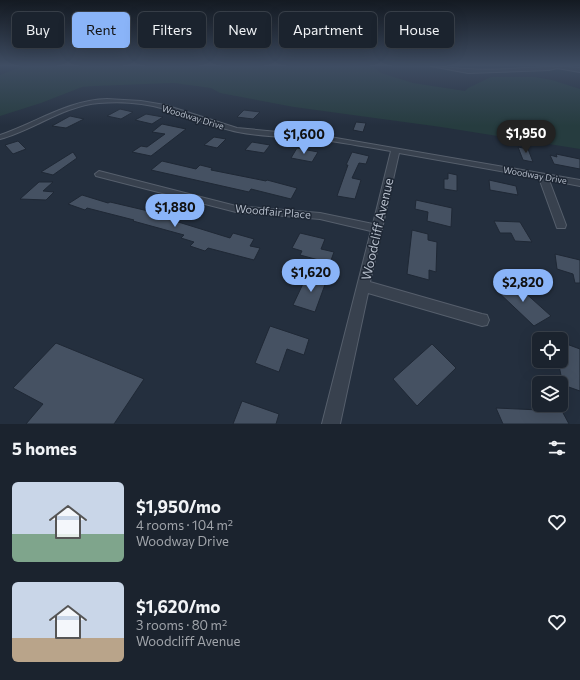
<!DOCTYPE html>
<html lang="en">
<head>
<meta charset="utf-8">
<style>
  body { margin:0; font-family:Commissioner,sans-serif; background:#282f3a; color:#f1f3f6; height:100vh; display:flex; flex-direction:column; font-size:15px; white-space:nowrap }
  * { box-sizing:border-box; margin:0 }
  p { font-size:13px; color:#a0a4aa }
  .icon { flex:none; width:22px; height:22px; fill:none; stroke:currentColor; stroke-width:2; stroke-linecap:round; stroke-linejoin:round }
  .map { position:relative; height:424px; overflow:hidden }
  .drawer { display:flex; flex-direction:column; background:#1b232e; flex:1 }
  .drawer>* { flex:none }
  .guide { position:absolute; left:12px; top:12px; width:556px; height:36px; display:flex; gap:8px }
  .fabs { position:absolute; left:532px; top:332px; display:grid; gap:8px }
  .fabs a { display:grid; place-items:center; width:36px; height:36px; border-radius:6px; background:#1b232e; box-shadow:0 4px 16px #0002,0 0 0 1px #39404a; font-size:20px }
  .price { position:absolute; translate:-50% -34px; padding:0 9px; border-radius:14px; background:#8ab4f8; color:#111; font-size:13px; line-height:26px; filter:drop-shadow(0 1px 2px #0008) }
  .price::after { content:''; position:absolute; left:50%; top:24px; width:12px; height:9px; margin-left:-6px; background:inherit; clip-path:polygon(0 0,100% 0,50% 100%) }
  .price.on { background:#222; color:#fff }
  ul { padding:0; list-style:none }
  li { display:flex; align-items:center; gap:12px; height:100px; padding:0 12px }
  li span { display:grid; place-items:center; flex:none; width:112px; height:80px; border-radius:6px; color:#555 }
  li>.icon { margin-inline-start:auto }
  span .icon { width:48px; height:48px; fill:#fffc; stroke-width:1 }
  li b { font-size:17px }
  h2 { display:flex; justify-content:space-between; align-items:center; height:48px; padding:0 12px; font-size:17px }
  .tag { padding:0 14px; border-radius:6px; background:#1b232e; box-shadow:0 4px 16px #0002,0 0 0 1px #39404a; font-size:14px; line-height:36px }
  .tag.on { background:#8ab4f8; color:#111 }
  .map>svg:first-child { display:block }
  .green { fill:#263c3f }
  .building { fill:#455162; stroke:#1f2835 }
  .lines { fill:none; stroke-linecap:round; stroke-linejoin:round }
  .street-casing { stroke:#565f6c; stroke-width:2 }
  .street { fill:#38414e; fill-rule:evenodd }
  .labels { text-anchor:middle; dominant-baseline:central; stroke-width:3; stroke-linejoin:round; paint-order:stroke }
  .far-street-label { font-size:9px; fill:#b4bcc9; stroke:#1d2633 }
  .street-label { font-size:11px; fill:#b4bcc9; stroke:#1d2633 }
  .near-street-label { font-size:13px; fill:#b4bcc9; stroke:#1d2633 }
</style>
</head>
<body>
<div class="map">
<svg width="580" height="424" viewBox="0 0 580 424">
  <rect width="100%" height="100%" fill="#242f3e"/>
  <path class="green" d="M24,66H372L381,73L413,83L465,91L468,88L491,77H535L552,80L580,89V149L441,127L294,107L220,93L211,88L174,83L94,86L82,87L41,103L0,116V75Z"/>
  <path class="building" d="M120,109L133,112L121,119L107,116Z
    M244,110L260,112L253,119L237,117Z
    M146,114L163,117L152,124L135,120Z
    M70,116L84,119L66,128L52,126Z
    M356,122L366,123L363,132L353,130Z
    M162,124L186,129L151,156L132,152L141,146L147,147L165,134L152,132Z
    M214,137L226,139L217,148L204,145Z
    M18,141L26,149L13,154L5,145Z
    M252,142L270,145L264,153L245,150Z
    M518,147L528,149L533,162L523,160Z
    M297,148L318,152L312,162L291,158Z
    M73,152L77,158L53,175L41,172Z
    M352,152L369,156L366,164L359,163L352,178L361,180L355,199L337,196L348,165H346Z
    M556,154L580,159V169L554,164L550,155L557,157Z
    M162,161L196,169L200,165L212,168L211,170L266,181L267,180L297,188L291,199L251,189L249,192L151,170Z
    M448,173L457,175V191L444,189V179H448Z
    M489,180L516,186L518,195L490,190Z
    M39,182H53L43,191L54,192L46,200L20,199Z
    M82,195L108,203L110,202L178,218L175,221L230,238L233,233L254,239L250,246L260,248L254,260L208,248L205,251L190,246L194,242L181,238L184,235L133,221L134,220L87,208L85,210L68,204Z
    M416,200L452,208L451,227L427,221L428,212L415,209Z
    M494,221L520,222L532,242L515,241L511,233H500Z
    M412,230L428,234V240L437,242L436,272L429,270V280L407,274Z
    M300,233L325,239L321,249L334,252L330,263L300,255L302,251L292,248Z
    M555,254L580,260V283H575L573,274L557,269Z
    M308,273L327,279L315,312L293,305Z
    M512,281L551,316L534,326L495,289Z
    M270,326L309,339L304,355L287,349L279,372L255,363Z
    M561,342L580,349V391L563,385L558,361H561Z
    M56,343L144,379L114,424H26L43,404L13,388Z
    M432,344L456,368L417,406L393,379Z
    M242,401L279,414L276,424H233Z
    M496,408L562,411L569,424H503Z"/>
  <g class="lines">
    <defs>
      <path id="street" d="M431,66C443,66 455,69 468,69C505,72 543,64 580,68V72L557,68L549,70L468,73Z
        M107,99L141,101L165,105L237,128L330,137L580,180V186L549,180L566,225L565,228H557L556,225L539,178L399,153L370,282L482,314L487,315L489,320L487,325L482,326L368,293L340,424H322L371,231L320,219L236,212L96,176L95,174L99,171L236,206L320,213L373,224L391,151C366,147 341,142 316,139C290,137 263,137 238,132C213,127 190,116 165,109C145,103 121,101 99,103C63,106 34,130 0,139V135C36,123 68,100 107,99Z"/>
    </defs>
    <use href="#street" class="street-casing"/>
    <use href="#street" class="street"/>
  </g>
  <linearGradient id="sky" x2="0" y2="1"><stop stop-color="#141a22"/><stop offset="0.52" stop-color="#3f4d63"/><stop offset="1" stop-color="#3f4d63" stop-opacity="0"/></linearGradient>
  <rect width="580" height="126" fill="url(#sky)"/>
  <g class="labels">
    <g class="far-street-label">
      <text transform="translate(193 117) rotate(17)">Woodway Drive</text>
      <text transform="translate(535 175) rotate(10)">Woodway Drive</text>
    </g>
    <g class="street-label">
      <text transform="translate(273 211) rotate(5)">Woodfair Place</text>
    </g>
    <g class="near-street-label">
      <text transform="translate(377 229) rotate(-77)">Woodcliff Avenue</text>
    </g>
  </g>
</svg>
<div class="fabs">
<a><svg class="icon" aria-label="locate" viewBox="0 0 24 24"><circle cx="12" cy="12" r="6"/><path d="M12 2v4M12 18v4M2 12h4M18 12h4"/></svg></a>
<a><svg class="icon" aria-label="layers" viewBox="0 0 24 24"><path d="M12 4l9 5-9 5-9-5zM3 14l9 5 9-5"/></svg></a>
</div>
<b class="price on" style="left:526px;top:154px">$1,950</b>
<b class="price" style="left:304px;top:155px">$1,600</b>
<b class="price" style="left:175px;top:228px">$1,880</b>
<b class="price" style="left:311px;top:293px">$1,620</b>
<b class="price" style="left:523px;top:303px">$2,820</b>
<div class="guide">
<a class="tag">Buy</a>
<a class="tag on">Rent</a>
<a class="tag">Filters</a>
<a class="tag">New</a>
<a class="tag">Apartment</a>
<a class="tag">House</a>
</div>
</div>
<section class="drawer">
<h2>5 homes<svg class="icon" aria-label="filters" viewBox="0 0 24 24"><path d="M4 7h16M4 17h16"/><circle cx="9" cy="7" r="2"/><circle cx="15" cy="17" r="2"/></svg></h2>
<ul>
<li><span style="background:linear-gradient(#c9d6e8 65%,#7fa58c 0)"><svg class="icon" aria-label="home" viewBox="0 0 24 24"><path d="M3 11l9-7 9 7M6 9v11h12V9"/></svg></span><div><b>$1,950/mo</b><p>4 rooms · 104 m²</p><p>Woodway Drive</p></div><svg class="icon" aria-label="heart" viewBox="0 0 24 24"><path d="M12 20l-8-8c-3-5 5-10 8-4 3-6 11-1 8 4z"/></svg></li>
<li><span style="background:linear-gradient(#c9d6e8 70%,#b9a48a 0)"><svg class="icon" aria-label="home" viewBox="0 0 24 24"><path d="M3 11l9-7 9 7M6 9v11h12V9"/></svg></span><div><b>$1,620/mo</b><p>3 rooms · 80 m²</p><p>Woodcliff Avenue</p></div><svg class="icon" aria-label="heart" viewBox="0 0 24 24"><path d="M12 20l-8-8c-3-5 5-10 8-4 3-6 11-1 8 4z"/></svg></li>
</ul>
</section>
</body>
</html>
